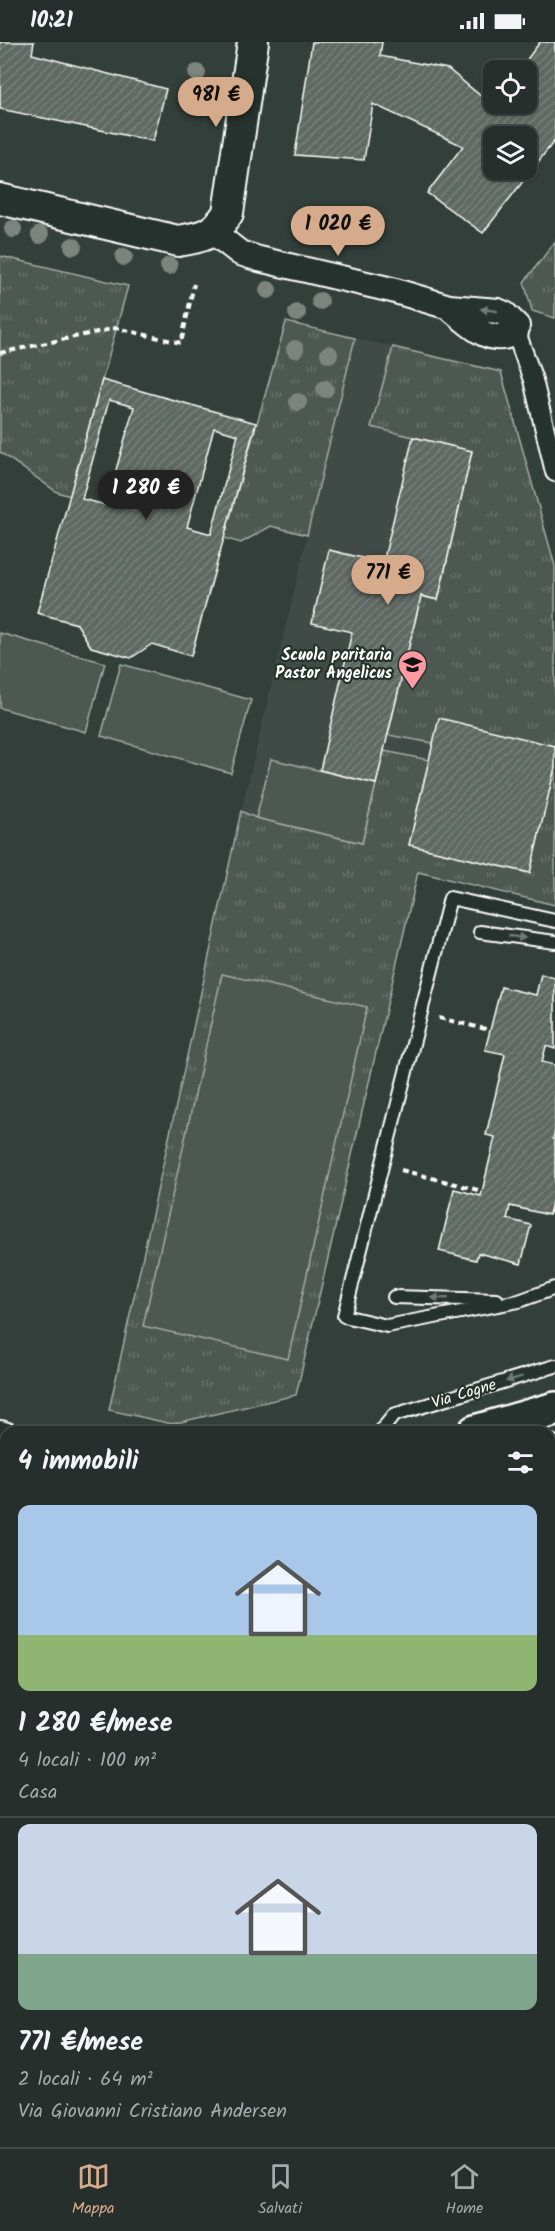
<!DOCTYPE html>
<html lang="it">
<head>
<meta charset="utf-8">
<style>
  body { margin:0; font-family:Kalam,sans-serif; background:#323b38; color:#f1f3f6; height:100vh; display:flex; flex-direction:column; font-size:22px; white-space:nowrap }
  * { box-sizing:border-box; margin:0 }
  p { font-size:20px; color:#a4a9a9 }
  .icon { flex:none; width:33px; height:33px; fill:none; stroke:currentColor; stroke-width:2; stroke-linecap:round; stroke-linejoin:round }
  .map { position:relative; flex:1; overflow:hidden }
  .side { position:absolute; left:0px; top:1384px; width:555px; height:722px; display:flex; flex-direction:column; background:#262f2c; border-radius:18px 18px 0 0; box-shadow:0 2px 4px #0004,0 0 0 2px #424a48 }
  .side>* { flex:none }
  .tools { position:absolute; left:483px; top:18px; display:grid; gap:12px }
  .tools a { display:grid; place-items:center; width:54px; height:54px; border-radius:12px; background:#262f2c; box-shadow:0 2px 4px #0004,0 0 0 2px #424a48; font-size:30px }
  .price { position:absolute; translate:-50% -51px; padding:0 14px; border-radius:21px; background:#d6ab8b; color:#111; font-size:20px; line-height:39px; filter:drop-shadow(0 2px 3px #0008) }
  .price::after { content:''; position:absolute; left:50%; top:36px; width:18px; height:14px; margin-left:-9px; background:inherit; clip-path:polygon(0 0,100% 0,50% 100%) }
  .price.current { background:#222; color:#fff }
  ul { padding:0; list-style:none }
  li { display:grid; align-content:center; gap:12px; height:318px; padding:0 18px }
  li+li { border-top:2px solid #424a48 }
  li span { display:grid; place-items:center; height:186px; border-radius:12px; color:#555 }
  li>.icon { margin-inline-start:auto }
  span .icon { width:108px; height:108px; fill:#fffc; stroke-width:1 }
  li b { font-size:26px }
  h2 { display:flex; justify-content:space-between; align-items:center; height:72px; padding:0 18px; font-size:26px }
  .status { display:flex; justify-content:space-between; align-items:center; height:42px; padding:0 30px; background:#262f2c; direction:ltr }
  .status svg { height:16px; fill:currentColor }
  .tab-bar { display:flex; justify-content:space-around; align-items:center; height:84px; border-top:2px solid #424a48; background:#262f2c; font-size:16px; color:#a4a9a9 }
  .tab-bar a { display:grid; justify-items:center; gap:3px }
  .tab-bar .current { color:#d6ab8b }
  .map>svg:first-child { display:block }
  .built { fill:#404c47 }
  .grass { fill:url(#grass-tufts); stroke:#a6aca9; stroke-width:1.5 }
  .garden { fill:#4d5853; stroke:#a6aca9; stroke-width:1.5 }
  .building { fill:url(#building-hatch); stroke:#fff; stroke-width:1.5; fill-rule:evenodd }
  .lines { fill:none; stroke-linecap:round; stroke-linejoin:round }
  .service-casing { stroke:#fff; stroke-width:16 }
  .pedestrian-casing { stroke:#fff; stroke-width:22 }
  .minor-casing { stroke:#fff; stroke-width:28 }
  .tertiary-casing { stroke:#fff; stroke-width:34 }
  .secondary-casing { stroke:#fff; stroke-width:38 }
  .motorway-casing { stroke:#fff; stroke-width:38 }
  .path { stroke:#fff; stroke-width:4; stroke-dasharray:6 4.5; stroke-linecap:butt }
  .service { stroke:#26332d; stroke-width:12 }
  .pedestrian { stroke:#26332d; stroke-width:18 }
  .minor { stroke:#26332d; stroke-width:24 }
  .tertiary { stroke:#26332d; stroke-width:30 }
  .secondary { stroke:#26332d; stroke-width:33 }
  .motorway { stroke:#26332d; stroke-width:33 }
  .tree { fill:#7c8480 }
  .oneway { fill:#727a76 }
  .labels { text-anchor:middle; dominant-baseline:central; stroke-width:4.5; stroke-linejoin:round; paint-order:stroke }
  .poi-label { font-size:16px; font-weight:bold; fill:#fff; stroke:#26332d; text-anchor:end }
  .street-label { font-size:16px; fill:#fff; stroke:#26332d }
</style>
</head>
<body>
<div class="status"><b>10:21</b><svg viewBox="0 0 49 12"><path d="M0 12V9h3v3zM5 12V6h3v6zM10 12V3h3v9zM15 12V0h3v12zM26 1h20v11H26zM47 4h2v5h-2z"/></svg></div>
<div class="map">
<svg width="555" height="2105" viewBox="0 0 555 2105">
  <defs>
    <pattern id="grass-tufts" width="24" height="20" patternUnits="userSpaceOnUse" patternTransform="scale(1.5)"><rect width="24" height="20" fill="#4d5853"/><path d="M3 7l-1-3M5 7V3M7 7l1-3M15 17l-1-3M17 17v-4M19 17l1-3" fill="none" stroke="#68716d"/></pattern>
    <pattern id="building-hatch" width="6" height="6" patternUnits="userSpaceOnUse" patternTransform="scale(1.5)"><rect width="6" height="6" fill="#5f6964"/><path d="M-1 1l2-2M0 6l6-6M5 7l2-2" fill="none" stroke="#77807b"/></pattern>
  </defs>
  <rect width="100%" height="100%" fill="#333f3a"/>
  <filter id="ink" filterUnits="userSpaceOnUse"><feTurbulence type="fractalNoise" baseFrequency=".0167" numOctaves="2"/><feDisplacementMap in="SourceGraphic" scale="12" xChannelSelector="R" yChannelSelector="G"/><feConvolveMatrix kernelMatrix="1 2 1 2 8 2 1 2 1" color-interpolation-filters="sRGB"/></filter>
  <g filter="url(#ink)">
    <path class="built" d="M355,296L501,330L555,524V863L237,787Z"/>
    <path class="grass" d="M555,200V276L532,269L524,240Z
      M0,214L128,244L70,454L57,450L0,410Z
      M286,280L355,296L307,493L271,484L241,501L224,496Z
      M393,305L501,330L555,524V704L433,701L388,693L421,554L438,558L472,409L371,385Z
      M384,709L429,718L409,803L529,831L555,725V863L418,830L296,1353L172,1382L109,1368L241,769L256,776L362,801Z"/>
    <path class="garden" d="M0,591L105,621L86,690L0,666Z
      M121,622L251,658L231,731L101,694Z
      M271,717L376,742L362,801L256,776Z
      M222,932L367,965L288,1317L143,1284Z
      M0,1908L6,1910V2100H533L524,2105H0Z"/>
    <path class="building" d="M0,0H34L32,12L166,47L153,99L0,67Z
      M312,0H382L380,14L448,27L493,64L495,62H526V28H519L540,0H555V98L483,191L427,151L463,104L373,62L364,118L295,113ZM494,94H526V128H494Z
      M102,338L256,381L191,614L152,602L131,616L91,605L77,582L37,571ZM109,358L134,365L106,463L82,457ZM214,386L238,393L211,492L187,485Z
      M413,395L472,409L438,558L421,554L376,742L320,728L352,590L312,581L329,508L383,521Z
      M439,676L555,704V725L530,831L409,803Z
      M541,932L555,936V1007L546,1004L542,1020L555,1023V1088L553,1097L555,1098V1147L549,1173L510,1164L507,1177L531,1183L521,1222L478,1211L476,1218L439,1209L454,1147L481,1154L495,1095L486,1093L505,1012L485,1008L501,945L536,953Z
      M6,1504V1624L0,1621V1516Z
      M6,1689V1811L0,1823V1701Z"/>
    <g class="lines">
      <defs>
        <path id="service" d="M555,879L450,856L344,1274L387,1284L519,1259L555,1246
          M480,890L555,900
          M394,1255L497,1258
          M380,1390L394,1373L555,1324
          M549,1522L555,1523"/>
        <path id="pedestrian" d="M516,290L533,338L555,430"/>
        <path id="minor" d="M213,190L240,211L259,217L392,248L449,265L498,269L505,272L517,284L516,290C490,306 469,282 449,265"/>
        <path id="tertiary" d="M0,157L178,199C203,195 214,193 228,171L253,0
          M0,1394L6,1396"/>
        <path id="secondary" d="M475,1390L555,1367"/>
        <path id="motorway" d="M549,1410L555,1413"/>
      </defs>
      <use href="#service" class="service-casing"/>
      <use href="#pedestrian" class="pedestrian-casing"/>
      <use href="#minor" class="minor-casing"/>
      <use href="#tertiary" class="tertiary-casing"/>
      <use href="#secondary" class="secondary-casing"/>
      <use href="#motorway" class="motorway-casing"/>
      <path class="path" d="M0,311L116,286L181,301L194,242
        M439,976L490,988
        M401,1128L482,1149
        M550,1169L555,1171"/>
      <use href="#service" class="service"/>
      <use href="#pedestrian" class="pedestrian"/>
      <use href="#minor" class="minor"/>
      <use href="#tertiary" class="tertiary"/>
      <use href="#secondary" class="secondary"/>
      <use href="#motorway" class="motorway"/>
    </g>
    <g class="tree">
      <circle cx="197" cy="31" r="9"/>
      <circle cx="13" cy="187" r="9"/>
      <circle cx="40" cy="193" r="9"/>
      <circle cx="73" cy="204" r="9"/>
      <circle cx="124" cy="215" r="9"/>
      <circle cx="169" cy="224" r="9"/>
      <circle cx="268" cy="248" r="9"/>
      <circle cx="320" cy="259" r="9"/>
      <circle cx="297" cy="271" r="9"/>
      <circle cx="295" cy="307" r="9"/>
      <circle cx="329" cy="312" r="9"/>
      <circle cx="325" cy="347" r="9"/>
      <circle cx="298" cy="360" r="9"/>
    </g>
    <defs><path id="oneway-solid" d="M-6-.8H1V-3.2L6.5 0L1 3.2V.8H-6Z" transform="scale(1.5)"/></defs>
    <g class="oneway">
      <use href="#oneway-solid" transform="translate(489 268) rotate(-172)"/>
      <use href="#oneway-solid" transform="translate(517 895) rotate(8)"/>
      <use href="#oneway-solid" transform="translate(440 1256) rotate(-178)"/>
      <use href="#oneway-solid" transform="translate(514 1337) rotate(163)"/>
    </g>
  </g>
  <defs>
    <symbol id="school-pin" viewBox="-11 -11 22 30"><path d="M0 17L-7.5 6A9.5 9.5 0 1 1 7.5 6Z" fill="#ff9aa2" stroke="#26332d"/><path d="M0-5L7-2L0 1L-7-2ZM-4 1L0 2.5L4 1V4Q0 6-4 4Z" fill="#111"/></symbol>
  </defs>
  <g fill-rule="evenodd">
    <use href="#school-pin" x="396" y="606" width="33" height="45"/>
  </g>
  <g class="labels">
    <g class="poi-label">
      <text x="392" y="613">Scuola paritaria<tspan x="392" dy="18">Pastor Angelicus</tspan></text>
    </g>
    <g class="street-label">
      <text transform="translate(464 1352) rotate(-17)">Via Cogne</text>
    </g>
  </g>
</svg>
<div class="tools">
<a><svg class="icon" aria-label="locate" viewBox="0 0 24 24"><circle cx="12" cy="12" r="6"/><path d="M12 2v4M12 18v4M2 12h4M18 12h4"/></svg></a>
<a><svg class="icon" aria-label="layers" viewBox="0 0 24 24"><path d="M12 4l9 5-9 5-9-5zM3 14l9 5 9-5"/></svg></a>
</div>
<b class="price" style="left:216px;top:86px">981 €</b>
<b class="price" style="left:338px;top:215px">1 020 €</b>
<b class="price current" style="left:146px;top:479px">1 280 €</b>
<b class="price" style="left:388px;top:564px">771 €</b>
<section class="side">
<h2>4 immobili<svg class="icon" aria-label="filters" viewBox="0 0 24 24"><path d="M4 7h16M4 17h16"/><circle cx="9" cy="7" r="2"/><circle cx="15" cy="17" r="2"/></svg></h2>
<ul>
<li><span style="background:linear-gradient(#a9c7e8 70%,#8fb573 0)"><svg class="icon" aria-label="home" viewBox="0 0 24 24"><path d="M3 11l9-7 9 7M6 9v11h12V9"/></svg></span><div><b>1 280 €/mese</b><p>4 locali · 100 m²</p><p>Casa</p></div></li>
<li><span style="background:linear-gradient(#c9d6e8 70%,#7fa58c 0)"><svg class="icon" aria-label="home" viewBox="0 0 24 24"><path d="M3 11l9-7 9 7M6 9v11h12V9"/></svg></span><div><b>771 €/mese</b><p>2 locali · 64 m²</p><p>Via Giovanni Cristiano Andersen</p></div></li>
</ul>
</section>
</div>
<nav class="tab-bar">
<a class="current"><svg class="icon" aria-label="map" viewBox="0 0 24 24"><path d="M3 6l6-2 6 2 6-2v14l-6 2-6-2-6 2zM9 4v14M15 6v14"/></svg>Mappa</a>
<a><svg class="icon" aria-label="saved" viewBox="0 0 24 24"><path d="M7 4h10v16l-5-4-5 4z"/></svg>Salvati</a>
<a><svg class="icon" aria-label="home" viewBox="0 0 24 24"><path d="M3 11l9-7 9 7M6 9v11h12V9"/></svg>Home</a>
</nav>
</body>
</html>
